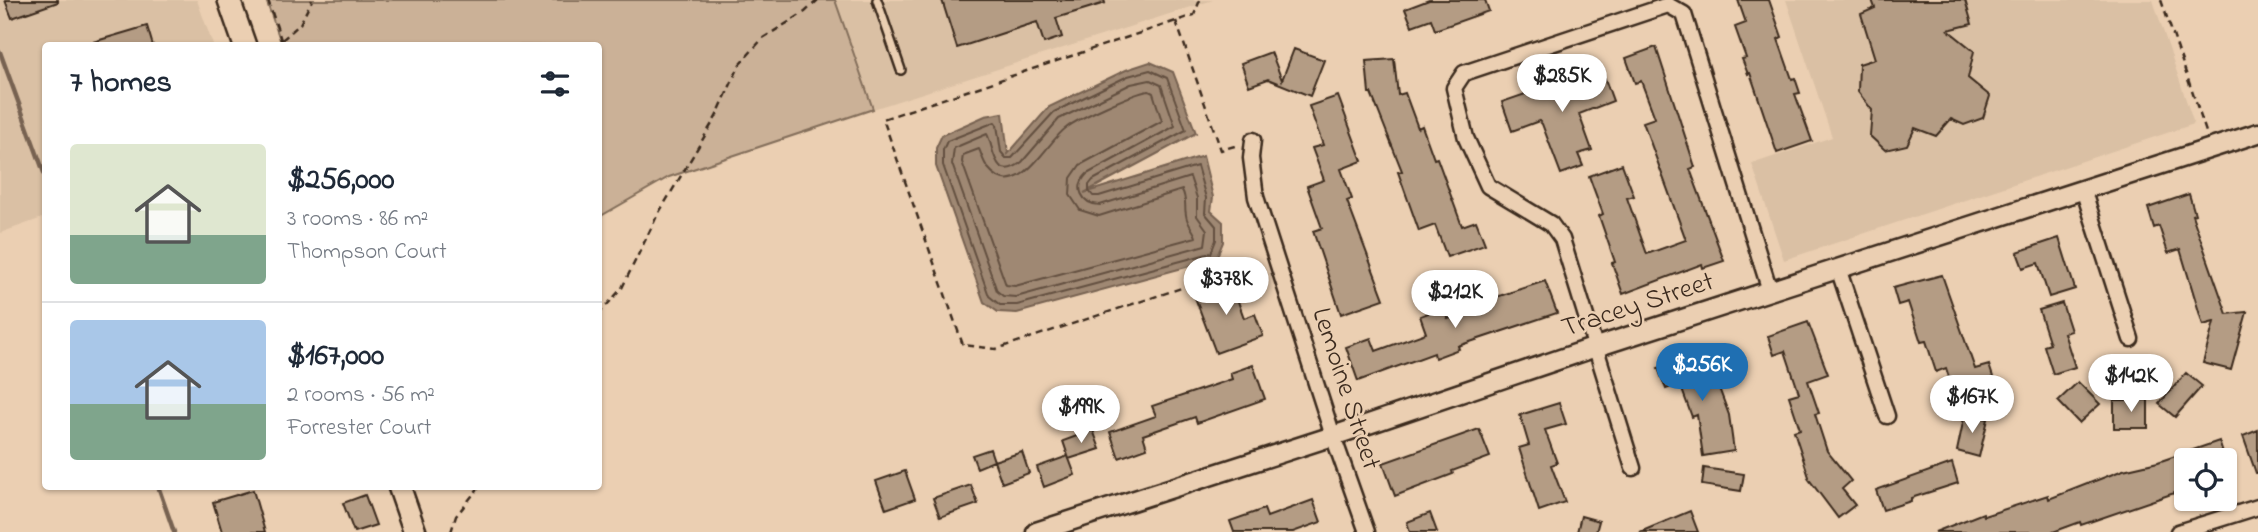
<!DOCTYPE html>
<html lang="en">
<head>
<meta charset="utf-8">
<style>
  body { margin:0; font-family:"Indie Flower",sans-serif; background:#f6f6f7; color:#1f2937; height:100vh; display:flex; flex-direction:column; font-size:26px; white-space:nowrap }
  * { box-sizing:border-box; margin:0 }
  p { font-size:23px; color:#747a83 }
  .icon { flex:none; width:38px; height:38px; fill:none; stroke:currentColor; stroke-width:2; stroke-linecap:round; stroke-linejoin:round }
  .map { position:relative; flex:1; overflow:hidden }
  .panel { position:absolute; left:42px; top:42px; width:560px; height:448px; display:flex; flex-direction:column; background:#fff; border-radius:7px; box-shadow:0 2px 5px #0004 }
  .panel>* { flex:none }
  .fabs { position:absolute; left:2174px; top:448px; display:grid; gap:14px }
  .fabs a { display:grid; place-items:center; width:63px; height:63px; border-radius:7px; background:#fff; box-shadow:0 2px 5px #0004; font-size:35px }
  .price { position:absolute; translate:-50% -60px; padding:0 16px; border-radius:24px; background:#fff; color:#222; font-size:23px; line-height:46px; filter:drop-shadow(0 2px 4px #0008) }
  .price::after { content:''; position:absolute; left:50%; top:42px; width:21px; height:16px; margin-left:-10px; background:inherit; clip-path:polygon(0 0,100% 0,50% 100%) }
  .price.selected { background:#1f6fb2; color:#fff }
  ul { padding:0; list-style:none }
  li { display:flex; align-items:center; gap:21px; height:175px; padding:0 28px }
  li+li { border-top:2px solid #e0e1e3 }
  li span { display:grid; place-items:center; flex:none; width:196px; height:140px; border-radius:7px; color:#555 }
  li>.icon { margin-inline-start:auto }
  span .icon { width:84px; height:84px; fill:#fffc; stroke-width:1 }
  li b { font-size:30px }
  h2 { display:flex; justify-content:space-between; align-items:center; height:84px; padding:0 28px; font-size:30px }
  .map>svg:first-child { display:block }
  .built { fill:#dac0a4 }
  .green { fill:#cbb197; stroke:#836e5a; stroke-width:2 }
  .water { fill:#9f8873; stroke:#776251; stroke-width:2 }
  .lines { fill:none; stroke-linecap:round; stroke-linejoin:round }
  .shore { stroke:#635040; stroke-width:2 }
  .stream { stroke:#776251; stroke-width:4.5 }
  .building { fill:#b49c84; stroke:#3b2a1e; stroke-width:2 }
  .service-casing { stroke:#3b2a1e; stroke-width:12 }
  .minor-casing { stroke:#3b2a1e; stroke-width:19 }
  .tertiary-casing { stroke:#3b2a1e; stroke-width:23 }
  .secondary-casing { stroke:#3b2a1e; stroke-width:26 }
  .path { stroke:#3b2a1e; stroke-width:2.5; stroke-dasharray:7 5; stroke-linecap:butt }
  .service { stroke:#ebcfb2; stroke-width:7 }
  .minor { stroke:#ebcfb2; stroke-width:14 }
  .tertiary { stroke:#ebcfb2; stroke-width:18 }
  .secondary { stroke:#ebcfb2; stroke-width:21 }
  .labels { text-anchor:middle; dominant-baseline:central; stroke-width:5; stroke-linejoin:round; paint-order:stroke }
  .street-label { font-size:28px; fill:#3b2a1e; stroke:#ebcfb2 }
</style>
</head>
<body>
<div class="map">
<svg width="2258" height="532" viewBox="0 0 2258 532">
  <rect width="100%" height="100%" fill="#ebcfb2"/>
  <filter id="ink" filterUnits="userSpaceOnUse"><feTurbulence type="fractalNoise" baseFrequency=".0143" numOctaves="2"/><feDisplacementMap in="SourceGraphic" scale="14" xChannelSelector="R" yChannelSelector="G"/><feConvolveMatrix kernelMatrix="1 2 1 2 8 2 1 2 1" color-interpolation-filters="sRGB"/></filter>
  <g filter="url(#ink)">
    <path class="built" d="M0,0H197L213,45L46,46L45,217L0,233Z
      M835,0H1213L873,109Z
      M1786,0H2153L2194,124L1784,260L1752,164L1832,137Z"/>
    <path class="green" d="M266,0H835L873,109L669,177L599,217L598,46L282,45Z"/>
    <path class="water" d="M1150,62L1173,72L1196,133L1084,193L1203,156L1213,197L1211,211L1223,222V242L1216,259L1017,313L998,312L984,302L936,166V148L942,135L985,116L1003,113L1008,154L1049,107L1126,70Z"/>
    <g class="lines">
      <path class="shore" d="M1150,70L1167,78L1186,130L1093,180L1089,185V191L1093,196H1099L1197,166L1206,198L1205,213L1216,226V240L1211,253L1017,305H1000L989,296L943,165V150L947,141L995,122L997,125L1001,152L1006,158H1012L1054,112L1128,76Z
        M1150,80L1161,85L1175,126L1087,174C1074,187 1081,204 1100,205L1190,177L1197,198V216L1207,230L1205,245L1016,297L1003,296L997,291L952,164L954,148L987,134C994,146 993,184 1022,162L1059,119L1131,84Z
        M1149,91L1153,93L1162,121L1080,165L1071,178L1070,195L1080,210L1099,216L1182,190C1187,199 1184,205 1186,215C1187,224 1194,230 1196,237L1015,286L1006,285L962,162L963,155L979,149C982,155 983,162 988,168C1018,205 1046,142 1066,128C1079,118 1133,93 1149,91Z"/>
      <path class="stream" d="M0,52L46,178
        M158,486L174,532"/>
    </g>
    <path class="building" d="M5,0H58V2L12,18Z
      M942,0H1104L1105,3L1056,18L1062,37L1044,43L1037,22L957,48Z
      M1429,0H1485L1489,11L1435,30L1431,19L1412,26L1405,9Z
      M1738,0H1769L1782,37L1778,39L1792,79L1795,78L1800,93L1795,94L1812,141L1777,153L1750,73L1748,74L1742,59L1746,58L1735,27L1746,23Z
      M1872,0H1965L1972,24L1948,30L1974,51L1968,78L1990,96L1983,118L1964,125L1951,119L1936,136L1915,128L1907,145L1885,150L1870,136L1872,110L1858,92L1859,64L1875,59L1861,14L1875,8Z
      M147,26L153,46H94L93,42Z
      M1656,47L1695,167L1690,169L1724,261L1703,268L1702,264L1623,294L1612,263L1615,262L1599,216L1603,214L1589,176L1622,164L1634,196L1627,198L1647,254L1686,240L1643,122L1655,118L1641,81L1635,83L1626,58Z
      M1294,49L1324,60L1310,96L1268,79L1249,86L1241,63L1271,52L1282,80Z
      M1394,59L1398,95L1405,93L1418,128L1422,126L1434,159L1437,158L1462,226L1476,221L1485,244L1447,257L1435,225L1419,231L1398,172L1402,171L1371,93H1369L1366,61Z
      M1601,68L1613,101L1579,114L1592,150L1578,154L1583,166L1561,174L1542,124L1539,121L1512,131L1502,102Z
      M1338,96L1362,161L1341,169L1352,199L1347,201L1384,299L1341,314L1313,231L1322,228L1307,186L1324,180L1312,148L1323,145L1309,106Z
      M2189,194L2195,214L2192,215L2227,314L2247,312L2231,370L2203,363L2214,322L2203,325L2180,249L2168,253L2159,226L2154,228L2148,208Z
      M2059,238L2075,289L2049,297L2038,263L2023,268L2017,252Z
      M1942,275L1975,369L1989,365L1997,389L1969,398L1972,387L1954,393L1946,368L1936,372L1926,341L1921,342L1908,302L1898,305L1893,288Z
      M1230,279L1244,318L1255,314L1263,336L1216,353L1193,292Z
      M1545,281L1557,313L1458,346L1459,349L1435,358L1434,353L1358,381L1346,347L1371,338L1376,351L1426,333L1420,316L1444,307L1448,319L1488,305L1487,300Z
      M2062,303L2071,331L2064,333L2075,367L2053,374L2044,346L2050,344L2039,310Z
      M1808,322L1828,374L1808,381L1819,413L1815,414L1827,451L1851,481L1842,489L1855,505L1838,518L1808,478L1809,477L1794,431L1800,429L1789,396L1799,393L1785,351L1774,355L1768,336Z
      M1700,353L1711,383L1716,380L1729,415L1734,451L1703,456L1697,415L1692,417L1680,384L1666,389L1658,368Z
      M1253,365L1265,399L1197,423L1195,417L1143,435L1147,448L1119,458L1110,432L1156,416L1152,406L1232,379L1230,373Z
      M2186,373L2202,386L2175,417L2159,404Z
      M2078,382L2100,404L2079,423L2058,401Z
      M2114,400H2148V428H2114Z
      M1559,403L1566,424L1545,430L1557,463L1551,465L1565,502L1539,511L1519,448L1529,445L1520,415Z
      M1965,413L1988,419L1979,457L1957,451Z
      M1479,429L1490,457L1452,471L1453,474L1395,496L1383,463Z
      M1093,430L1100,449L1069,459L1063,441Z
      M2258,430V473H2256L2243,436Z
      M2219,441L2225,460H2186V489L2081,525L2080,522L2053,532H1935L1983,513L1984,516L2048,495L2049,499L2123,470L2158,462Z
      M990,449L994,461L977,468L972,455Z
      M1022,452L1029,473L1002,483L994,461Z
      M1068,456L1075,475L1044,487L1037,467Z
      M1952,463L1958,483L1911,498V501L1883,510L1876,490Z
      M1704,468L1744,474L1741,491L1702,485Z
      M905,471L915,499L886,509L876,481Z
      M971,485L978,504L940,517L933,498Z
      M253,490L265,532H222L213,502Z
      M365,495L376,525L354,532L343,503Z
      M1313,500L1321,522L1293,532H1234L1230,521L1264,509L1267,517Z
      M1690,511L1698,532H1640Z
      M1430,513L1437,532H1410L1407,522Z
      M1581,516L1599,521L1596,532H1577Z"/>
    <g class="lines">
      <defs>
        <path id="service" d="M877,0L901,70"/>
        <path id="minor" d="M1253,140L1251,158L1256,197L1333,436L1367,532
          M2083,189L2131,339
          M1838,268L1887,416
          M1633,468L1562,239L1551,224L1488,186L1466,138L1454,88L1464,73L1668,5L1684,14L1770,291
          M2178,532L2258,507"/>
        <path id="tertiary" d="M1036,532L1333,436L1596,347L2258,133"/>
        <path id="secondary" d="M229,0L245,46
          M399,486L415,532"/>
      </defs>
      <use href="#service" class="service-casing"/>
      <use href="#minor" class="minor-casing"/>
      <use href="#tertiary" class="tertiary-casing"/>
      <use href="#secondary" class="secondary-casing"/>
      <path class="path" d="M268,0L283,46
        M1200,0L1194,15L883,119L963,345L996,349L1224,274L1248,258
        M2161,0L2206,132
        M1176,21L1221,150L1238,145
        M282,40L300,24L312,0
        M598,315L622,288L657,216L716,117L740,64L763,38L805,12L818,0
        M451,532L456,516L480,486"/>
      <use href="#service" class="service"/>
      <use href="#minor" class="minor"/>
      <use href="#tertiary" class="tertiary"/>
      <use href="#secondary" class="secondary"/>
    </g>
  </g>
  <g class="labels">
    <g class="street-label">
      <text transform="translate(1638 306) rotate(-18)">Tracey Street</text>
      <text transform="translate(1345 389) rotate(72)">Lemoine Street</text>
    </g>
  </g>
</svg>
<div class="fabs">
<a><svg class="icon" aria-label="locate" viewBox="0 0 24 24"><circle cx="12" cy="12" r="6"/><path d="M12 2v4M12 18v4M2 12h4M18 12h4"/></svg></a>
</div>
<b class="price" style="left:1562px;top:114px">$285K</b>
<b class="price" style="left:1226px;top:317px">$378K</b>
<b class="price" style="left:1455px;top:330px">$212K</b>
<b class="price selected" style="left:1702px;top:403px">$256K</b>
<b class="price" style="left:2131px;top:414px">$142K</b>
<b class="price" style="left:1972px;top:435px">$167K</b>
<b class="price" style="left:1081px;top:445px">$199K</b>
<section class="panel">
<h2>7 homes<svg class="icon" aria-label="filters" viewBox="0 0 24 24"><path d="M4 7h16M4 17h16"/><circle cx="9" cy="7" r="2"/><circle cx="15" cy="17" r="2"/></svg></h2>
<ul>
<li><span style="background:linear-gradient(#dfe7d0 65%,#7fa58c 0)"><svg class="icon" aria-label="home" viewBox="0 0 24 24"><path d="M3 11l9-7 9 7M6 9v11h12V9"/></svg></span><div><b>$256,000</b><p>3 rooms · 86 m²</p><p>Thompson Court</p></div></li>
<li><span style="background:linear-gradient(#a9c7e8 60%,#7fa58c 0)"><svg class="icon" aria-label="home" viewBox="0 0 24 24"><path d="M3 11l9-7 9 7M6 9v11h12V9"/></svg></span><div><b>$167,000</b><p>2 rooms · 56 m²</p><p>Forrester Court</p></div></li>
</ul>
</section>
</div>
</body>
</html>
